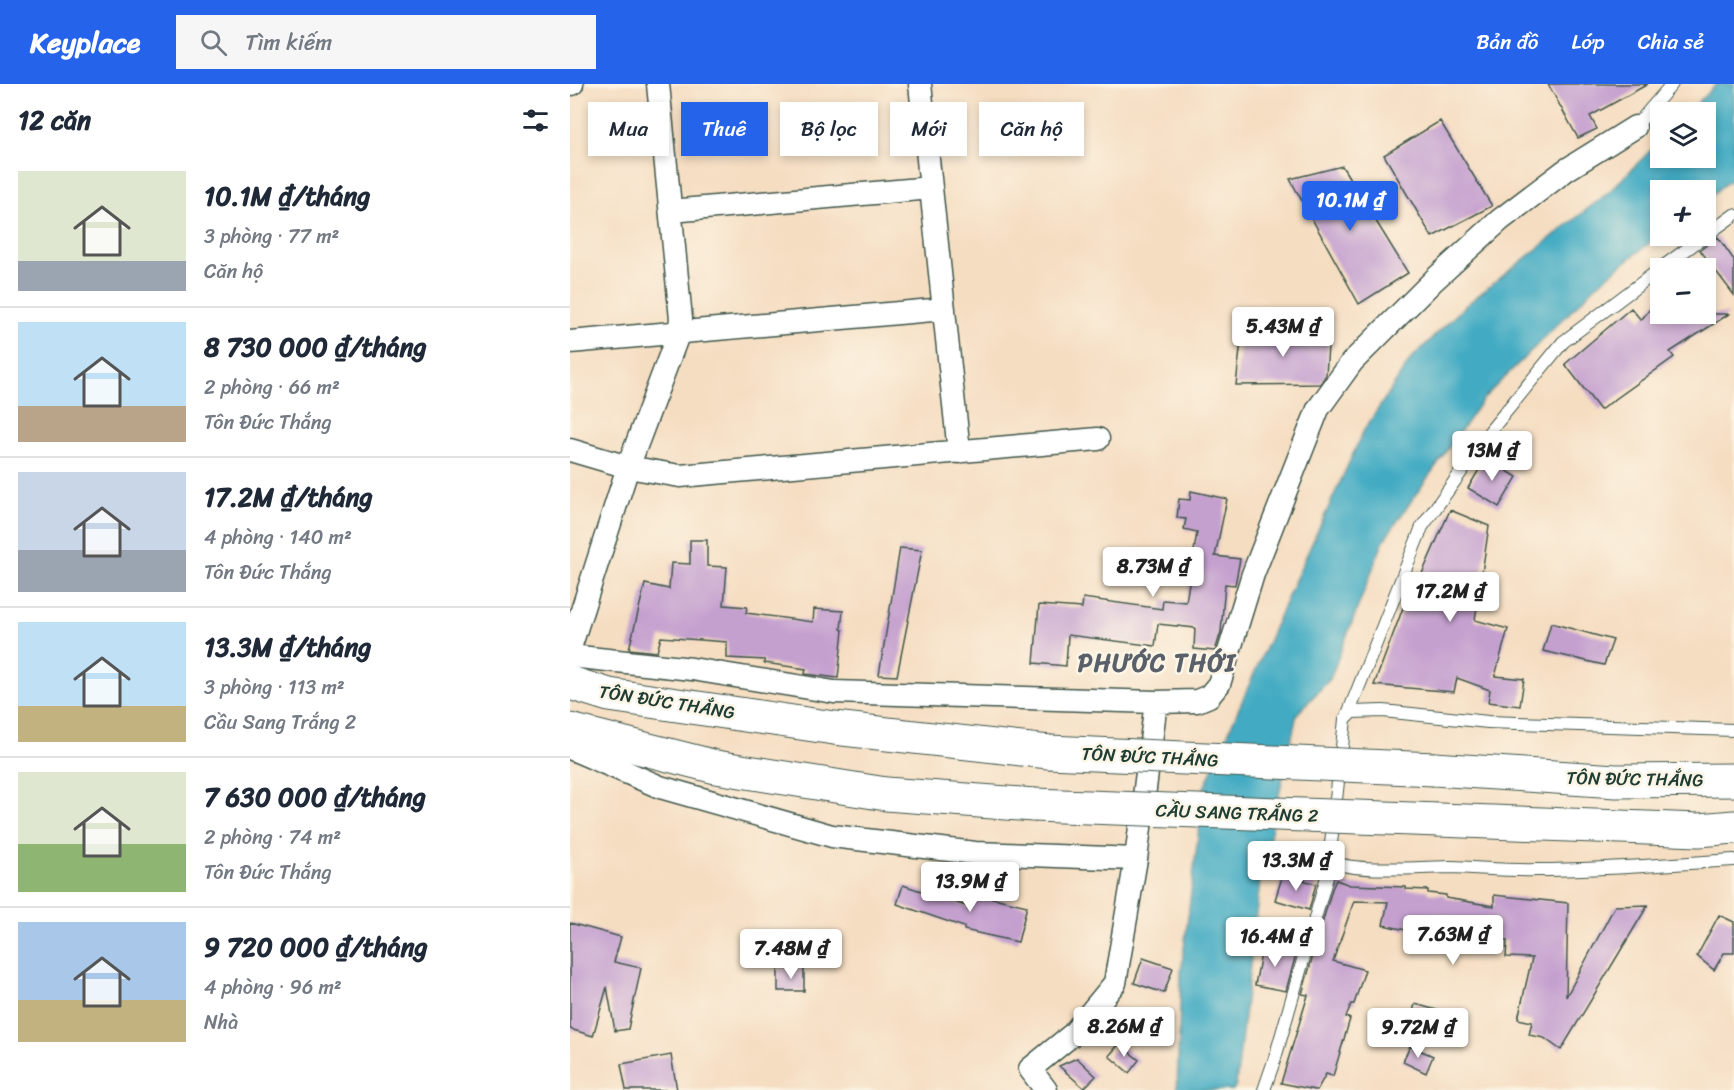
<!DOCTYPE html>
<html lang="vi">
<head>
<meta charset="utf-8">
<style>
  body { margin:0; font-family:Sriracha,sans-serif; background:#f6f6f7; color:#1f2937; height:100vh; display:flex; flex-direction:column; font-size:22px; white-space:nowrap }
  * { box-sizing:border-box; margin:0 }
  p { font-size:20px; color:#747a83 }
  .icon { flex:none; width:33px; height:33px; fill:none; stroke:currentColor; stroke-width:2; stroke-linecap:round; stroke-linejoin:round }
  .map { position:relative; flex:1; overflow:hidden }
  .panel { display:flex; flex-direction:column; background:#fff; width:570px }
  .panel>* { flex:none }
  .guide { position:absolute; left:18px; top:18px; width:570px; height:54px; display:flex; gap:12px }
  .buttons { position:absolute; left:1080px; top:18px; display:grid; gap:12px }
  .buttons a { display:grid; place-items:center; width:66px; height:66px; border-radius:0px; background:#fff; box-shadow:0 3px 9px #0003; font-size:30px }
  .price { position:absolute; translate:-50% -51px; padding:0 14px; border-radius:6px; background:#fff; color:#222; font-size:20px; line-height:39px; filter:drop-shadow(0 2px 3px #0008) }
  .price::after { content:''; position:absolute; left:50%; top:36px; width:18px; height:14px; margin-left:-9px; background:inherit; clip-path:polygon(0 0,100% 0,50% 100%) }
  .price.selected { background:#2563eb; color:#fff }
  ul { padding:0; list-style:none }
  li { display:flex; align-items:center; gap:18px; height:150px; padding:0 18px }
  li+li { border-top:2px solid #e0e1e3 }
  li span { display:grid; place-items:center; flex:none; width:168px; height:120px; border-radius:0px; color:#555 }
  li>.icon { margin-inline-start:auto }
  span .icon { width:72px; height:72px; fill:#fffc; stroke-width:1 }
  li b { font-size:26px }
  h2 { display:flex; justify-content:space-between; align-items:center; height:72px; padding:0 18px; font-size:26px }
  .chip { padding:0 21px; border-radius:0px; background:#fff; box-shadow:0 3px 9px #0003; font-size:21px; line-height:54px }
  .chip.selected { background:#2563eb; color:#fff }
  header { display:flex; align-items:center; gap:36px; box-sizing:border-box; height:84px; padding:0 30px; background:#2563eb; color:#fff }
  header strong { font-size:28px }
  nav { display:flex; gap:33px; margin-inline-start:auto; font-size:21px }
  .search { width:420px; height:54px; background:#f6f6f7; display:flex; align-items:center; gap:15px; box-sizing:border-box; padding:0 21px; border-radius:0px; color:#747a83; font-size:22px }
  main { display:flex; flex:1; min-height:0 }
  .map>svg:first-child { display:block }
  .water { fill:#43abc3; stroke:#31747c; stroke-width:1.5 }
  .building { fill:#c4a0cf }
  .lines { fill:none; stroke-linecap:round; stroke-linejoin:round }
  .service-casing { stroke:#3f5549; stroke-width:14 }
  .minor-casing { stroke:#3f5549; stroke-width:25 }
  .trunk-casing { stroke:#3f5549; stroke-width:35 }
  .service { stroke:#fff; stroke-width:12 }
  .minor { stroke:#fff; stroke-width:22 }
  .trunk { stroke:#fff; stroke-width:33 }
  .trunk-bridge-casing { stroke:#3f5549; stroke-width:35; stroke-linecap:butt }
  .trunk-bridge { stroke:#fff; stroke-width:33 }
  .labels { text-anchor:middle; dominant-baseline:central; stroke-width:5; stroke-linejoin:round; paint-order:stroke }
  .street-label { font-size:18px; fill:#1f3d34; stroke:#fcf5e5 }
  .district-label { font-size:24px; font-weight:bold; letter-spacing:1.5px; fill:#59606a; stroke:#fcf5e5 }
</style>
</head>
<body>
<header>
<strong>Keyplace</strong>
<div class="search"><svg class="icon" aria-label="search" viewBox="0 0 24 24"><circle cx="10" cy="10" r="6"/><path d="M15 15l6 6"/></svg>Tìm kiếm</div>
<nav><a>Bản đồ</a><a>Lớp</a><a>Chia sẻ</a></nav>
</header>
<main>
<section class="panel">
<h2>12 căn<svg class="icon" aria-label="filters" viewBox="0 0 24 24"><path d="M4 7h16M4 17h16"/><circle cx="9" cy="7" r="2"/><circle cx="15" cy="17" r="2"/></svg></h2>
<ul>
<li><span style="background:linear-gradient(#dfe7d0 75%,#9aa5b1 0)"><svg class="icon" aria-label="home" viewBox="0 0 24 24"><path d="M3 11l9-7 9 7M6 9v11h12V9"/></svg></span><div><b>10.1M ₫/tháng</b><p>3 phòng · 77 m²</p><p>Căn hộ</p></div></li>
<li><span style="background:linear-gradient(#bfe0f5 70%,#b9a48a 0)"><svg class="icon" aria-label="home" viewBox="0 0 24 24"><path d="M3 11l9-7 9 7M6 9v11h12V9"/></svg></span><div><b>8 730 000 ₫/tháng</b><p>2 phòng · 66 m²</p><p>Tôn Đức Thắng</p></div></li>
<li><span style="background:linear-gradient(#c9d6e8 65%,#9aa5b1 0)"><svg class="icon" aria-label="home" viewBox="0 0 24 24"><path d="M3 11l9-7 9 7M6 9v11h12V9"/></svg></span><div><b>17.2M ₫/tháng</b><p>4 phòng · 140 m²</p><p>Tôn Đức Thắng</p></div></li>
<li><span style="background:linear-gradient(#bfe0f5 70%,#c2b280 0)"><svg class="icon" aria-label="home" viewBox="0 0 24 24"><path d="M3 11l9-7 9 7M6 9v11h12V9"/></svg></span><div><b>13.3M ₫/tháng</b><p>3 phòng · 113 m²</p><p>Cầu Sang Trắng 2</p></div></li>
<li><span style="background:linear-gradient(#dfe7d0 60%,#8fb573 0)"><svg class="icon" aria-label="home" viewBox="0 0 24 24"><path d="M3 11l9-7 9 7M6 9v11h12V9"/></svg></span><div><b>7 630 000 ₫/tháng</b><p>2 phòng · 74 m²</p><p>Tôn Đức Thắng</p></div></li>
<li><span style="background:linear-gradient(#a9c7e8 65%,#c2b280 0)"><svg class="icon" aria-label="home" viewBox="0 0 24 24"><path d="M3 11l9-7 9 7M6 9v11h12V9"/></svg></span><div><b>9 720 000 ₫/tháng</b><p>4 phòng · 96 m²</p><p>Nhà</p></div></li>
</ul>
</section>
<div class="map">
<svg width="1164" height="1006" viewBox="0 0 1164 1006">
  <rect width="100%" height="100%" fill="#fcf5e5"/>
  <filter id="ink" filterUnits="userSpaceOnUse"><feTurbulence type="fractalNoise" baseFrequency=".0167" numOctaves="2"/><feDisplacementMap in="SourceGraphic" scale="12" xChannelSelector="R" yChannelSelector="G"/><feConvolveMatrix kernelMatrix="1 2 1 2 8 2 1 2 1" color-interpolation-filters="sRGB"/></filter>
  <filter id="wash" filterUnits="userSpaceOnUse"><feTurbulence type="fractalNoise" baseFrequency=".008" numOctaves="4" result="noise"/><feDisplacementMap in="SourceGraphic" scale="24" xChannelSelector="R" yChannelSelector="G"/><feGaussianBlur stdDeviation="1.35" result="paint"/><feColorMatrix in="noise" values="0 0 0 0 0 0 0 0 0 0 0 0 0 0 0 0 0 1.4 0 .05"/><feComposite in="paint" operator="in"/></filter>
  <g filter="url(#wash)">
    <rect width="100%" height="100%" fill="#f5ddc1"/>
    <path class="water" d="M1147,0H1164V93L1136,115V106H1090V151L1030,198L913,315L814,456L760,595L727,630L690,797L666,1001L663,1006H607L611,888L634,704L726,494L794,346L841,275L896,221L1039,108L1090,57V74H1136V28H1118Z"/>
    <g id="blocks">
      <path class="building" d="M978,0H1078L1020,32L1027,45L1008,54Z
        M870,37L922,122L862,153L814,71Z
        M772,82L838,189L789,220L720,95Z
        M1148,153L1164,176V211L1130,166Z
        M1090,213V230H1159L1100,268L1104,273L1030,326L995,280L1061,224L1071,236Z
        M672,248H759L756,291L750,300L666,301Z
        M916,374L947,393L929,423L898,404Z
        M621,407L657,415L645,472L670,475L665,501L655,500L651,548L645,567L624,565L625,544L588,540L585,562L498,551L496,582L464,579L469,521L512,524L513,514L592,525L593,516L616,518L627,448L614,445L616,435L607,434L609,415L620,416Z
        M880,426L919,442L905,536L938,545L925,592L954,595L950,622L918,618L920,606L887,594L884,608L804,601L836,516L840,517Z
        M120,456H137V482L157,483L154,521L177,523L176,529L243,538L244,525L273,527L271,545L273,546L268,594L235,590L236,585L194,579L195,576L157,574V558L91,553L87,568L59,565L75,500L99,505L101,479L120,480Z
        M330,464L352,466L327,592L309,591Z
        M981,539L1043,556L1034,581L973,567Z
        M713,790L746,800L739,826L705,816Z
        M766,796L780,801L836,803V805L858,806V809L876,811V814L924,822V811L998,819L996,913L1045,822L1078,821L991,966L974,954L959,951L962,938L948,935L962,874L936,873L937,857L921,856L922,844L886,837L839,833L836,846L813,841L818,818L784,817L763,877L795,886L784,920H781L776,933L780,935L763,992L756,990L747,1006H745L711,999L738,911L732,910L762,805Z
        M333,801L399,823L402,809L457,822L448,858L394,846V843L327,820Z
        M1149,831L1164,838V869H1154L1144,886L1127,872Z
        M0,839L51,853L44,878L71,884L58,945L45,947L37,903L23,952L0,945Z
        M693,860L726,870L716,907L685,901Z
        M573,874L603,884L594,909L564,899Z
        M234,884V907H208V885Z
        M845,920L881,930L876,946L841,936Z
        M549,960L569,976L559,989L539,972Z
        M840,962L863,972L856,989L833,978Z
        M101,971L107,1006H56L51,980Z
        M507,974L526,992L514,1004L489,982Z"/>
    </g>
  </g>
  <g filter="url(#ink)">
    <use href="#blocks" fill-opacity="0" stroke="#3f5549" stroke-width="1.5"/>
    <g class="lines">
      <defs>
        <path id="service" d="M1065,43L1102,0
          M1091,184L1164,131
          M778,630L852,443L921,346L993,258L1090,185
          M1164,646L918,638L813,627L782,628L775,635L774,645L760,768L764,778C786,789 854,783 882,783C911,784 940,787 968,786C1034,786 1099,780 1164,776
          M694,1006L705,974L762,775"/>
        <path id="minor" d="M0,0H2
          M350,0L389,368
          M101,127L361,104
          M0,258L374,225
          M0,366L58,383L110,392L528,355
          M0,564L58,383L109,248L111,235L88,0
          M0,572L122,585L264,608L586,618L627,617L639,612L649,600L683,490L748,325L782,278L864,196L930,136L996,86L1065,43
          M0,664L90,703L262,752L405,769L566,775L545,899L503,950L460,985L476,1006
          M566,775L586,618"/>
        <path id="trunk" d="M0,599L39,611L264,644L479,668
          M0,646L146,683L316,710L464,721
          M864,685L1046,697L1164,696
          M869,736L1129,746L1164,743"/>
      </defs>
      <use href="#service" class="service-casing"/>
      <use href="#minor" class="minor-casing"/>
      <use href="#trunk" class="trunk-casing"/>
      <use href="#service" class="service"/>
      <use href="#minor" class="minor"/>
      <use href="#trunk" class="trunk"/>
      <defs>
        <path id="trunk-bridge" d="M479,668L864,685
          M464,721L869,736"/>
      </defs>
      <use href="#trunk-bridge" class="trunk-bridge-casing"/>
      <use href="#trunk-bridge" class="trunk-bridge"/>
    </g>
  </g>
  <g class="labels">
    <g class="street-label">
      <text transform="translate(97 618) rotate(9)">TÔN ĐỨC THẮNG</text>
      <text transform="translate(580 673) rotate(3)">TÔN ĐỨC THẮNG</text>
      <text transform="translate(1065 695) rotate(1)">TÔN ĐỨC THẮNG</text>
      <text transform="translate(667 729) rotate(2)">CẦU SANG TRẮNG 2</text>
    </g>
    <g class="district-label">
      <text x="587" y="579">PHƯỚC THỚI</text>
    </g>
  </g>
</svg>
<div class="buttons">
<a><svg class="icon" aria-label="layers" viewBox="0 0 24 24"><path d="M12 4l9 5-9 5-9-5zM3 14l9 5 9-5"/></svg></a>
<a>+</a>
<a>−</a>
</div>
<b class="price selected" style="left:780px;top:148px">10.1M ₫</b>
<b class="price" style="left:713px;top:274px">5.43M ₫</b>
<b class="price" style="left:922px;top:398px">13M ₫</b>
<b class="price" style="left:583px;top:514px">8.73M ₫</b>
<b class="price" style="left:880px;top:539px">17.2M ₫</b>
<b class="price" style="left:726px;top:808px">13.3M ₫</b>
<b class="price" style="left:400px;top:829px">13.9M ₫</b>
<b class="price" style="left:883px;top:882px">7.63M ₫</b>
<b class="price" style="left:705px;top:884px">16.4M ₫</b>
<b class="price" style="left:221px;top:896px">7.48M ₫</b>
<b class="price" style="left:554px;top:974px">8.26M ₫</b>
<b class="price" style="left:848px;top:975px">9.72M ₫</b>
<div class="guide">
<a class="chip">Mua</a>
<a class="chip selected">Thuê</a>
<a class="chip">Bộ lọc</a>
<a class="chip">Mới</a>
<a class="chip">Căn hộ</a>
</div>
</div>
</main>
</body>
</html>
